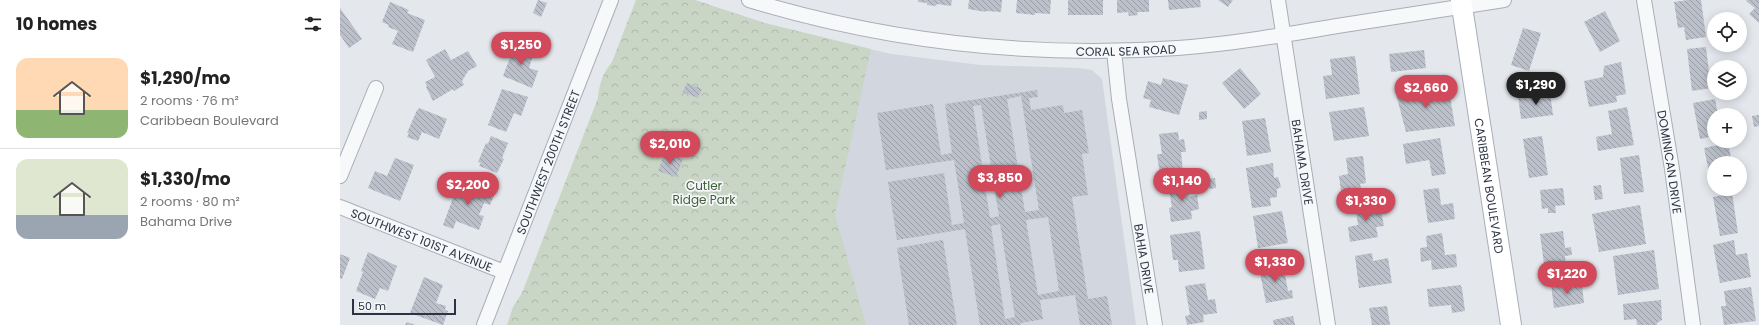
<!DOCTYPE html>
<html lang="en">
<head>
<meta charset="utf-8">
<style>
  body { margin:0; font-family:Poppins,sans-serif; background:#f6f6f6; color:#222; height:100vh; display:flex; flex-direction:column; font-size:15px; white-space:nowrap }
  * { box-sizing:border-box; margin:0 }
  p { font-size:13px; color:#767676 }
  .icon { flex:none; width:22px; height:22px; fill:none; stroke:currentColor; stroke-width:2; stroke-linecap:round; stroke-linejoin:round }
  .map { position:relative; flex:1; overflow:hidden }
  .sheet { display:flex; flex-direction:column; background:#fff; width:340px }
  .sheet>* { flex:none }
  .buttons { position:absolute; left:1367px; top:12px; display:grid; gap:8px }
  .buttons a { display:grid; place-items:center; width:40px; height:40px; border-radius:50%; background:#fff; box-shadow:0 2px 10px #0003; font-size:20px }
  .scale { position:absolute; left:12px; bottom:10px; width:104px; box-sizing:border-box; padding-left:4px; border:2px solid #2b3445; border-top:0; font-size:11px; line-height:14px; white-space:nowrap; color:#2b3445; -webkit-text-stroke:3px #f4f6f9; paint-order:stroke }
  .price { position:absolute; translate:-50% -34px; padding:0 9px; border-radius:14px; background:#d1495b; color:#fff; font-size:13px; line-height:26px; filter:drop-shadow(0 1px 2px #0008) }
  .price::after { content:''; position:absolute; left:50%; top:24px; width:12px; height:9px; margin-left:-6px; background:inherit; clip-path:polygon(0 0,100% 0,50% 100%) }
  .price.on { background:#222; color:#fff }
  ul { padding:0; list-style:none }
  li { display:flex; align-items:center; gap:12px; height:100px; padding:0 16px }
  li+li { border-top:1px solid #e0e0e0 }
  li span { display:grid; place-items:center; flex:none; width:112px; height:80px; border-radius:12px; color:#555 }
  li>.icon { margin-inline-start:auto }
  span .icon { width:48px; height:48px; fill:#fffc; stroke-width:1 }
  li b { font-size:17px }
  h2 { display:flex; justify-content:space-between; align-items:center; height:48px; padding:0 16px; font-size:17px }
  main { display:flex; flex:1; min-height:0 }
  .map>svg:first-child { display:block }
  .built { fill:#d2d6de }
  .park { fill:url(#park-crowns) }
  .building { fill:url(#building-back-hatch); fill-rule:evenodd }
  .lines { fill:none; stroke-linecap:round; stroke-linejoin:round }
  .street-casing { stroke:#a9aeb7; stroke-width:16 }
  .secondary-casing { stroke:#a9aeb7; stroke-width:22 }
  .street { stroke:#f7f8fa; stroke-width:14 }
  .secondary { stroke:#fff; stroke-width:20 }
  .labels { text-anchor:middle; dominant-baseline:central; stroke-width:3.5; stroke-linejoin:round; paint-order:stroke }
  .street-label { font-size:12px; fill:#2b3445; stroke:#f4f6f9 }
  .park-label { font-size:12px; fill:#3f6138; stroke:#f4f6f9 }
</style>
</head>
<body>
<main>
<section class="sheet">
<h2>10 homes<svg class="icon" aria-label="filters" viewBox="0 0 24 24"><path d="M4 7h16M4 17h16"/><circle cx="9" cy="7" r="2"/><circle cx="15" cy="17" r="2"/></svg></h2>
<ul>
<li><span style="background:linear-gradient(#ffd9b3 65%,#8fb573 0)"><svg class="icon" aria-label="home" viewBox="0 0 24 24"><path d="M3 11l9-7 9 7M6 9v11h12V9"/></svg></span><div><b>$1,290/mo</b><p>2 rooms · 76 m²</p><p>Caribbean Boulevard</p></div></li>
<li><span style="background:linear-gradient(#dfe7d0 70%,#9aa5b1 0)"><svg class="icon" aria-label="home" viewBox="0 0 24 24"><path d="M3 11l9-7 9 7M6 9v11h12V9"/></svg></span><div><b>$1,330/mo</b><p>2 rooms · 80 m²</p><p>Bahama Drive</p></div></li>
</ul>
</section>
<div class="map">
<svg width="1419" height="325" viewBox="0 0 1419 325">
  <defs>
    <pattern id="park-crowns" width="20" height="18" patternUnits="userSpaceOnUse"><rect width="20" height="18" fill="#c9d6c5"/><path d="M2 6a3 3 0 1 1 6 0M12 15a3 3 0 1 1 6 0" fill="none" stroke="#adb8ab"/></pattern>
    <pattern id="building-back-hatch" width="6" height="6" patternUnits="userSpaceOnUse"><rect width="6" height="6" fill="#bbc0ca"/><path d="M-1 5l2 2M0 0l6 6M5-1l2 2" fill="none" stroke="#989da6"/></pattern>
  </defs>
  <rect width="100%" height="100%" fill="#e4e7ec"/>
  <path class="built" d="M483,39L552,54L640,65L739,68L752,70L762,79L796,325H208Z"/>
  <path class="park" d="M296,0H355L425,23L531,49L495,214L526,325H167L173,307L182,293L258,98C259,85 263,72 272,62Z"/>
  <path class="building" d="M198,0L207,3L201,17L193,13Z
    M578,0H612L611,6L597,4L596,6L587,5V3L578,2Z
    M629,0H662L661,12L646,11V12L628,9Z
    M677,0H711L710,14L695,13V15L676,13Z
    M728,0H763V15H728Z
    M777,0H809V12H797L798,15L789,16L788,12L777,13Z
    M828,0H860L861,7L829,10Z
    M878,0H893L888,7Z
    M1348,0H1361L1366,37L1346,40L1344,27L1338,28L1334,2Z
    M1407,0H1419V23L1409,14L1415,8L1406,1Z
    M50,2L69,10L67,13L85,20L73,52L52,44L58,31L48,27L49,25L42,22Z
    M0,8L22,39L9,48L0,35Z
    M1265,11L1280,41L1260,52L1244,22Z
    M1183,28L1201,33L1189,71L1171,65Z
    M176,42L195,49L189,68L198,71L192,88L163,76Z
    M1366,47L1371,88L1352,91L1347,49Z
    M105,49L111,60L128,51L137,66L128,71L122,81L124,85L114,91L113,89L93,101L86,87L87,86L85,82L95,77L86,60Z
    M1084,50L1086,68L1051,72L1049,54Z
    M1015,56L1020,94L986,99L983,76L992,75L990,59Z
    M1281,62L1286,94L1276,96L1277,102L1249,107L1244,81L1263,77L1264,66Z
    M900,68L921,94L904,109L882,83Z
    M823,78L848,85L839,115L809,107L811,100L803,98L808,81L821,85Z
    M347,83L362,89L358,98L343,92Z
    M1095,84L1098,95L1109,91L1115,126L1066,132L1056,94Z
    M162,89L188,97L181,116L174,113L166,132L148,125Z
    M697,90L698,97L689,98L691,110L723,105L724,113L742,110L749,153L742,154L748,195L732,197L748,299L767,296L772,325H740L735,295L700,300L703,319L681,323V325H640L625,229L557,240L548,182L604,173L612,225L624,223L614,160L546,170L537,113L593,104L601,155L612,153L605,104ZM681,96L699,210L685,212L667,99ZM641,105L659,216L650,218L633,106ZM708,217L719,291L698,295L686,220ZM660,224L675,317L665,319L651,226Z
    M1210,92L1213,115L1181,119L1178,96Z
    M1375,99L1378,115H1374V136L1360,139L1353,103Z
    M1024,107L1029,136L994,141L989,112Z
    M1287,107L1294,145L1258,151L1256,137L1272,134L1268,111Z
    M79,108L107,119L99,139L82,132L78,141L67,137L69,133H67L77,110H78Z
    M867,111V119L859,120V112Z
    M1419,115V126L1414,127L1412,116Z
    M925,118L931,152L907,156L902,121Z
    M838,132L839,140L844,139L846,152H841L843,173L820,176L817,154H822L819,134Z
    M151,136L168,143L162,158L164,159L157,173L139,166L141,163L138,162L146,143L148,144Z
    M1202,136L1208,175L1189,178L1183,139Z
    M1100,138L1106,174L1092,176L1089,160L1066,164L1063,144Z
    M1388,143L1392,163H1374V181L1371,182L1364,148Z
    M325,152L343,159L336,177L318,171Z
    M1299,155L1304,192L1284,194L1280,158Z
    M1023,156L1026,183L1020,184L1021,188L1001,191L999,176L1008,174L1006,158Z
    M55,158L74,165L60,201L28,188L35,171L47,176Z
    M933,163L934,178L938,177L941,187L937,189V197L930,198L931,206L912,208L906,168Z
    M875,178L876,188L869,189L868,179Z
    M123,181L155,193L150,205L144,203L139,215L144,216L139,230L116,221L113,229L103,225L116,190L119,191Z
    M846,181L849,197L857,195L859,209L851,211L852,219L831,222L829,208L832,207L828,184Z
    M1261,185L1263,199L1255,200L1253,186Z
    M1099,188L1101,205L1113,203L1115,219L1088,223L1083,190Z
    M1223,188L1225,205L1215,206L1216,213H1208V208L1202,209L1200,190Z
    M1392,193L1398,233L1380,236L1373,197Z
    M1034,201L1036,211L1041,210L1044,226L1036,227L1038,237L1010,242L1008,227L1018,225L1015,204Z
    M1300,205L1306,244L1259,252L1252,214Z
    M942,211L948,243L918,248L913,216Z
    M860,231L865,269L839,272L838,260H833L830,235Z
    M1223,231L1225,248L1231,247L1232,255L1225,256L1226,269L1205,272L1200,234Z
    M1102,233L1105,255L1116,254L1117,267L1092,270L1091,260L1081,262L1080,248L1087,247L1086,236Z
    M603,240L617,325H569L557,248Z
    M1394,240L1396,255L1407,253L1411,277L1380,283L1373,245Z
    M1314,250L1319,289L1278,295L1273,256Z
    M28,252L57,266L48,291L40,288L35,299L16,291L23,272L21,271Z
    M1032,253L1033,261L1048,258L1052,283L1019,288L1015,256Z
    M0,254L10,258L2,279L0,278Z
    M943,263L948,291L952,290L953,298L926,303L919,268Z
    M84,277L103,285L96,303L106,306L105,310L108,311L103,325L70,313Z
    M1223,282L1224,288L1242,285L1244,303L1214,308L1211,284Z
    M865,283L868,300L875,299L877,313L863,315L864,322L847,325L845,316L850,315L845,286Z
    M1120,285L1122,288L1125,311L1112,313L1111,305L1089,307L1087,289Z
    M1411,287L1416,321L1384,325L1381,306H1386L1384,291Z
    M1321,300L1322,320L1317,323V325H1297L1296,319L1284,320L1283,304Z
    M1047,306L1050,325H1032L1029,308Z
    M953,316L955,325H934L933,320Z
    M67,322L75,325H65Z"/>
  <g class="lines">
    <defs>
      <g id="street">
        <path id="s1" d="M409,0C548,42 693,58 838,48C891,44 944,35 997,26C1053,17 1109,9 1164,0"/>
        <path id="s2" d="M938,0L988,325"/>
        <path id="s3" d="M1304,0L1332,169L1353,325"/>
        <path id="s4" d="M774,51L779,99L815,325"/>
        <path d="M0,176L36,88"/>
        <path id="s5" d="M0,207L164,272"/>
        <path id="s6" d="M144,325L271,0"/>
      </g>
      <g id="secondary">
        <path id="s7" d="M1121,0L1171,325"/>
      </g>
    </defs>
    <use href="#street" class="street-casing"/>
    <use href="#secondary" class="secondary-casing"/>
    <use href="#street" class="street"/>
    <use href="#secondary" class="secondary"/>
  </g>
  <g class="labels">
    <g class="street-label">
      <text stroke="none"><textPath href="#s1" startOffset="382">CORAL SEA ROAD</textPath></text>
      <text stroke="none"><textPath href="#s6" startOffset="175">SOUTHWEST 200TH STREET</textPath></text>
      <text stroke="none"><textPath href="#s3" startOffset="164">DOMINICAN DRIVE</textPath></text>
      <text stroke="none"><textPath href="#s2" startOffset="164">BAHAMA DRIVE</textPath></text>
      <text stroke="none"><textPath href="#s7" startOffset="188">CARIBBEAN BOULEVARD</textPath></text>
      <text stroke="none"><textPath href="#s5" startOffset="88">SOUTHWEST 101ST AVENUE</textPath></text>
      <text stroke="none"><textPath href="#s4" startOffset="210">BAHIA DRIVE</textPath></text>
    </g>
    <g class="park-label">
      <text x="364" y="185">Cutler<tspan x="364" dy="14">Ridge Park</tspan></text>
    </g>
  </g>
</svg>
<div class="buttons">
<a><svg class="icon" aria-label="locate" viewBox="0 0 24 24"><circle cx="12" cy="12" r="6"/><path d="M12 2v4M12 18v4M2 12h4M18 12h4"/></svg></a>
<a><svg class="icon" aria-label="layers" viewBox="0 0 24 24"><path d="M12 4l9 5-9 5-9-5zM3 14l9 5 9-5"/></svg></a>
<a>+</a>
<a>−</a>
</div>
<div class="scale">50 m</div>
<b class="price" style="left:181px;top:66px">$1,250</b>
<b class="price on" style="left:1196px;top:106px">$1,290</b>
<b class="price" style="left:1086px;top:109px">$2,660</b>
<b class="price" style="left:330px;top:165px">$2,010</b>
<b class="price" style="left:660px;top:199px">$3,850</b>
<b class="price" style="left:842px;top:202px">$1,140</b>
<b class="price" style="left:128px;top:206px">$2,200</b>
<b class="price" style="left:1026px;top:222px">$1,330</b>
<b class="price" style="left:935px;top:283px">$1,330</b>
<b class="price" style="left:1227px;top:295px">$1,220</b>
</div>
</main>
</body>
</html>
